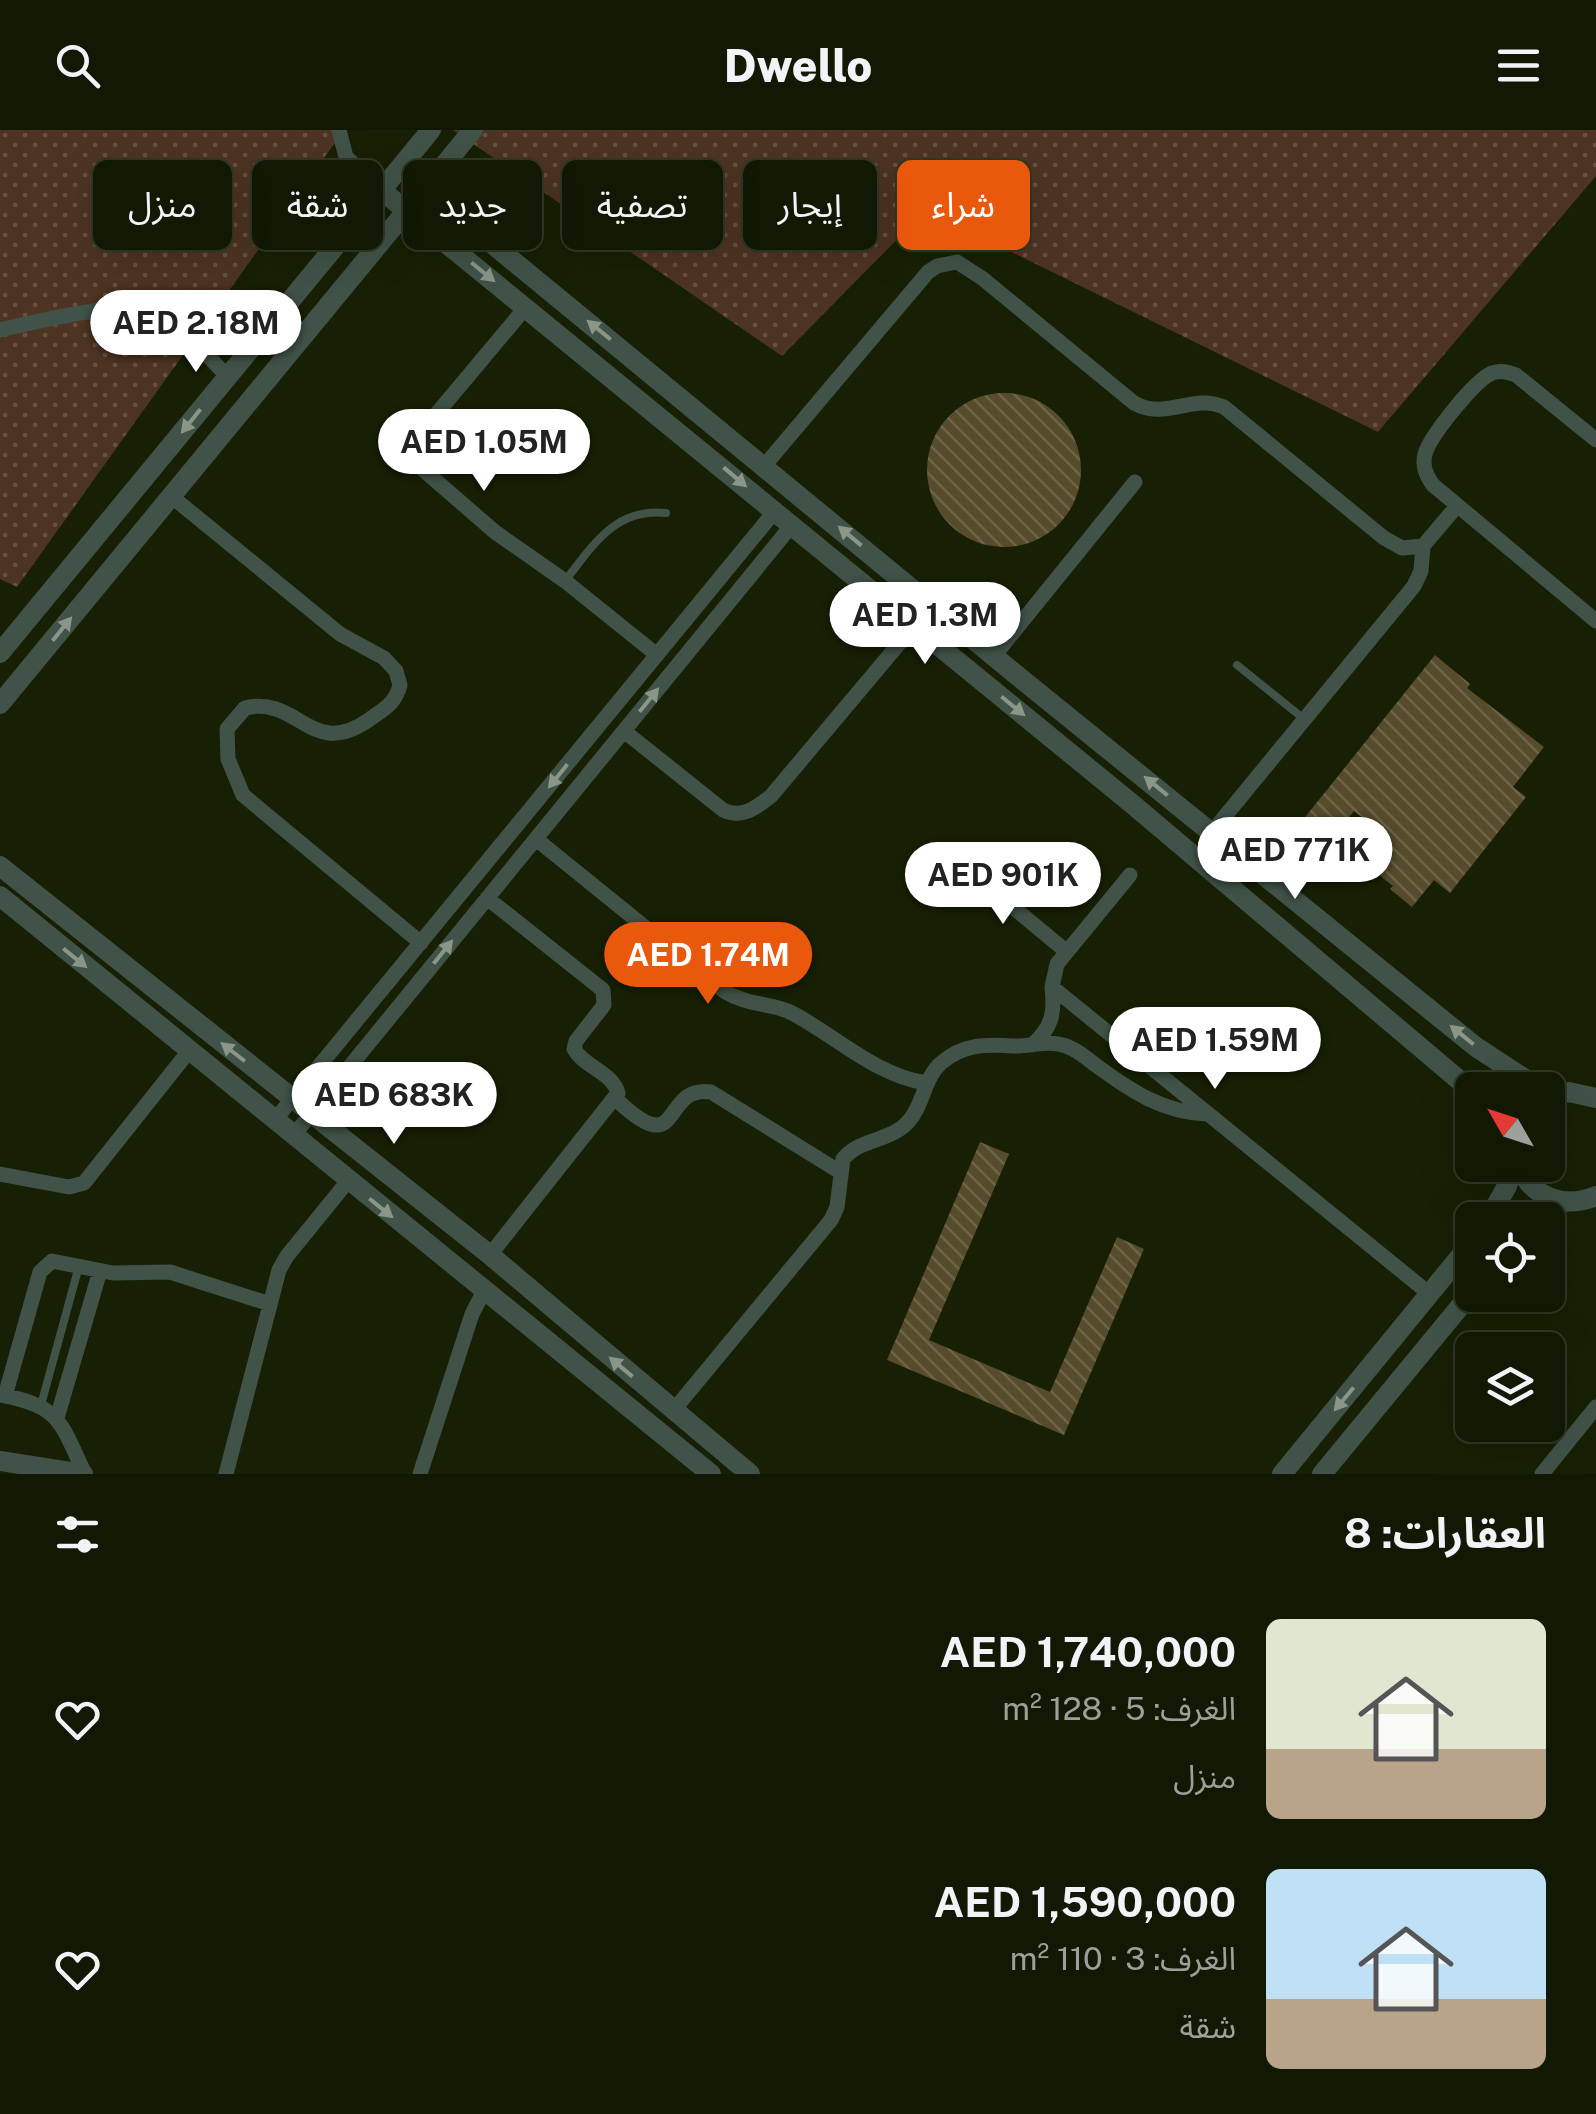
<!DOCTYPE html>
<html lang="ar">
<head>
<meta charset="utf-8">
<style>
  body { margin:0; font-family:"Public Sans","Noto Sans Arabic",sans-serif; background:#1a210d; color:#f1f3f6; direction:rtl; height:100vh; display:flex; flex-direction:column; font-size:38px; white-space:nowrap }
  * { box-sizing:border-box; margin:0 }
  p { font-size:32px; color:#9ca09a }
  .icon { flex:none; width:55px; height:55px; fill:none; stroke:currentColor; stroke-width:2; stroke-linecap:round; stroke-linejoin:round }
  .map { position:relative; height:1344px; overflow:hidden; direction:ltr }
  .drawer { display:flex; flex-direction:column; background:#111803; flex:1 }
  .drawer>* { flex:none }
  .guide { position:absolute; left:30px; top:30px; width:1000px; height:90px; direction:rtl; display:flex; gap:20px }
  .needle { width:65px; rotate:309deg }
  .controls { position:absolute; left:1455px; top:942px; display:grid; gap:20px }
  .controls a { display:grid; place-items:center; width:110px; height:110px; border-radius:15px; background:#111803; box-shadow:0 10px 40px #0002,0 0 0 2px #303725; font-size:50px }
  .price { position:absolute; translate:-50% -85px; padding:0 22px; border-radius:35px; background:#fff; color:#222; font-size:32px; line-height:65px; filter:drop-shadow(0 2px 5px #0008) }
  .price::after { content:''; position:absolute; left:50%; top:60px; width:30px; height:22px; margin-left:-15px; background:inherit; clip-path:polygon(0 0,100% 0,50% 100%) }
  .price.selected { background:#ea580c; color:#fff }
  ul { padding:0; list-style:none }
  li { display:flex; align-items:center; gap:30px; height:250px; padding:0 50px }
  li span { display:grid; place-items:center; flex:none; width:280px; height:200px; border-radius:15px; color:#555 }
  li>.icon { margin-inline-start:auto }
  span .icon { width:120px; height:120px; fill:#fffc; stroke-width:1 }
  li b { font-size:42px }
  h2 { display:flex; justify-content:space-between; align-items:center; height:120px; padding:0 50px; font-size:42px }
  .tag { padding:0 35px; border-radius:15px; background:#111803; box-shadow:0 10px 40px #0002,0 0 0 2px #303725; font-size:35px; line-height:90px }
  .tag.selected { background:#ea580c; color:#fff }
  header { display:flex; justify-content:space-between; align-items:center; height:130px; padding:0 50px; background:#111803; font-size:45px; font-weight:800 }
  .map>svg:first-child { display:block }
  .grass { fill:url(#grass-dots) }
  .building { fill:url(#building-back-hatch) }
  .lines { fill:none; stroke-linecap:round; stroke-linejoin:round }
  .service { stroke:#415348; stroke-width:8 }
  .minor { stroke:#415348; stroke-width:15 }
  .tertiary { stroke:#415348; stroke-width:20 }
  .oneway { fill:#8a9688 }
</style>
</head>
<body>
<header><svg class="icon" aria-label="menu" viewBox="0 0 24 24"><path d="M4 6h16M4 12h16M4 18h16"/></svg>Dwello<svg class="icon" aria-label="search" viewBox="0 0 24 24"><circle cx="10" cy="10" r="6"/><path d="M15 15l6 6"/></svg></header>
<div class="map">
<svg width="1596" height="1344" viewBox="0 0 1596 1344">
  <defs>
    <pattern id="grass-dots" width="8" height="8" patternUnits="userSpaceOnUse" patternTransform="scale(2.5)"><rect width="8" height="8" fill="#4d3322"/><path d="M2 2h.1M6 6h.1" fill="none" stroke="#665041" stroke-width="1.8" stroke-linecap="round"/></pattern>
    <pattern id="building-back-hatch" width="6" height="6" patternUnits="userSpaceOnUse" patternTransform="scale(2.5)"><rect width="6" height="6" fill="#564b2b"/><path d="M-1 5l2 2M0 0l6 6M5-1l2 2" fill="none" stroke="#6d6448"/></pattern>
  </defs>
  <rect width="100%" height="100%" fill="#172004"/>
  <path class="grass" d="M0,0H344L17,457L0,449Z
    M453,0H1596V46L1378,302L926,80L782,226Z"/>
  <path class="building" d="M927 340a77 77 0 1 1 154 0a77 77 0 1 1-154 0Z
    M1435,525L1470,554L1467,558L1544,617L1513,657L1526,667L1450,763L1434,750L1412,777L1390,759L1393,756L1355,726L1377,699L1354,681L1329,713L1302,691Z
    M980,1012L1009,1024L929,1210L1050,1262L1117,1107L1144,1119L1064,1305L887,1230Z"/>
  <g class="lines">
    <path class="service" d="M565,451C593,415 615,378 666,383
      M1237,535L1304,589
      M41,1275L79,1136"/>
    <path class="minor" d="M339,0L346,27L381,60
      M526,177L413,312L412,330L495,402L565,451L657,525
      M0,200C36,192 133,166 164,186C187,200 208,227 227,246
      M1596,310L1516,245C1508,242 1501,240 1492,243C1475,250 1430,306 1425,324C1422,336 1426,345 1433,355L1596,491
      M765,335L928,142L937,136L957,132L982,148L1134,273C1166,291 1192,263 1224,277L1384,408L1402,418L1423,416L1457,376
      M171,366L340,504L384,528L396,541L400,555C395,574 385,578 370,589C311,631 299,565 245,578L227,599L228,629L243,665L421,813
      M994,526L1135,352
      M624,601L723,680C742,689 756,678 771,666L914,496
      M1212,702L1414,456L1421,441L1423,416
      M536,709L724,861C750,877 771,872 792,883C836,906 875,945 926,953
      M967,739L1067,822
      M1130,745L1057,834L1052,857L1431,1165
      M487,768L603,860L604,875L576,911L574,919C584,937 612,942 618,963L490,1125
      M1032,915C1052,898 1055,883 1052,857
      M616,969C684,1035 660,954 711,962L840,1042
      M274,991L775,381
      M293,1006L792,395
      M0,1044L69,1057L84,1053L189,921
      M0,1265C61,1276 60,1292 85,1344
      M5,1266L40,1142L52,1131L113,1143L170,1142L270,1174
      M673,1281L831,1090L837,1077L843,1029C860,1008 890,1012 908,992C924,975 923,949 941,933C963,914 986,914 1013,916C1028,917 1043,911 1058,914C1073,916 1086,928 1097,936C1131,961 1164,983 1207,984
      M57,1288L100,1141
      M226,1344L279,1140L287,1126L348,1051
      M420,1344L472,1184L484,1161
      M1542,1344L1596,1277"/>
    <path class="tertiary" d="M400,38L1019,547L1476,917L1542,960
      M381,60L1131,673L1472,961
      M0,523L431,0
      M0,574L473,0
      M0,736L490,1125L750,1344
      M0,766L711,1344
      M1548,968L1569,962L1596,968
      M1519,1035C1531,1068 1565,1079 1596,1066
      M1488,1090L1507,1056L1513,1035
      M1537,1090L1564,1072
      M0,1331L83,1344
      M1282,1344L1472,1112
      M1322,1344L1472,1162"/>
  </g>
  <defs><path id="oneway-solid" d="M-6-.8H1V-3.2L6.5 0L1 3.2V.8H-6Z" transform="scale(2.5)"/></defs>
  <g class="oneway">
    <use href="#oneway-solid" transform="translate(483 142) rotate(39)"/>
    <use href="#oneway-solid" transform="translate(599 200) rotate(-141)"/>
    <use href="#oneway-solid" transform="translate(191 291) rotate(129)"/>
    <use href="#oneway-solid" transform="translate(735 347) rotate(40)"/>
    <use href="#oneway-solid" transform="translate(850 406) rotate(-140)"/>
    <use href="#oneway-solid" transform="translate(62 499) rotate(-51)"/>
    <use href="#oneway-solid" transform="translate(649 570) rotate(-51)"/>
    <use href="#oneway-solid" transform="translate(1013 576) rotate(39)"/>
    <use href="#oneway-solid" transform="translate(558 646) rotate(129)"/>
    <use href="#oneway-solid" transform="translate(1156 656) rotate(-141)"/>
    <use href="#oneway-solid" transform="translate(443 822) rotate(-51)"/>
    <use href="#oneway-solid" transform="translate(75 828) rotate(39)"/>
    <use href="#oneway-solid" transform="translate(1462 905) rotate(-141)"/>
    <use href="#oneway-solid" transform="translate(233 922) rotate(-142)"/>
    <use href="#oneway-solid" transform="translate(381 1078) rotate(39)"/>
    <use href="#oneway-solid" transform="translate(621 1237) rotate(-140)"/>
    <use href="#oneway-solid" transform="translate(1344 1269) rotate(130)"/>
  </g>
</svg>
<div class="controls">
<a><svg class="needle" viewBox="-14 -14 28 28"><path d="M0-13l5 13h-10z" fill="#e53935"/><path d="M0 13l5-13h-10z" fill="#9ca09a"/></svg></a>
<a><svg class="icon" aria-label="locate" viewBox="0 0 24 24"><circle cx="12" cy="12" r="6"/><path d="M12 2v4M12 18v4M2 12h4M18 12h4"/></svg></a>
<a><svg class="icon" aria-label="layers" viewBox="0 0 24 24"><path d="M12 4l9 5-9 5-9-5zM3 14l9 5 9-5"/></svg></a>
</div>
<b class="price" style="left:196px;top:245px">AED 2.18M</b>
<b class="price" style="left:484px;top:364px">AED 1.05M</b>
<b class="price" style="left:925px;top:537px">AED 1.3M</b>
<b class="price" style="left:1295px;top:772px">AED 771K</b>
<b class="price" style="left:1003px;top:797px">AED 901K</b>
<b class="price selected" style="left:708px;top:877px">AED 1.74M</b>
<b class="price" style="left:1215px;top:962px">AED 1.59M</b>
<b class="price" style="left:394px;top:1017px">AED 683K</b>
<div class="guide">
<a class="tag selected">شراء</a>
<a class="tag">إيجار</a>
<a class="tag">تصفية</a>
<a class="tag">جديد</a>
<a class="tag">شقة</a>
<a class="tag">منزل</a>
</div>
</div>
<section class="drawer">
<h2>العقارات: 8<svg class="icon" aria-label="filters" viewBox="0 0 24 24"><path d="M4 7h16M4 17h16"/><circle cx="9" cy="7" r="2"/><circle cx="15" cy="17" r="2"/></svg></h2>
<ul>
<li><span style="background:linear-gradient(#dfe7d0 65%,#b9a48a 0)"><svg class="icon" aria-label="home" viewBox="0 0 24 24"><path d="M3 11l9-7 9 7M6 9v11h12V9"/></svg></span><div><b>AED 1,740,000</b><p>الغرف: 5 · 128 m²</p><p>منزل</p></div><svg class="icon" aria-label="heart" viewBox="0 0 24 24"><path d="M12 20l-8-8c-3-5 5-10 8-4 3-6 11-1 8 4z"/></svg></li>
<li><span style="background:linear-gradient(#bfe0f5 65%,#b9a48a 0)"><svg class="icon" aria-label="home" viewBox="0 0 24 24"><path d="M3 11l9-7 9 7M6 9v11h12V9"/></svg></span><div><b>AED 1,590,000</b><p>الغرف: 3 · 110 m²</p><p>شقة</p></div><svg class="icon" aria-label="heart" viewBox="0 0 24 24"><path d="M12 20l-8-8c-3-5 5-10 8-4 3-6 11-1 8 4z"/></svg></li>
</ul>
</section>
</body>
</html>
